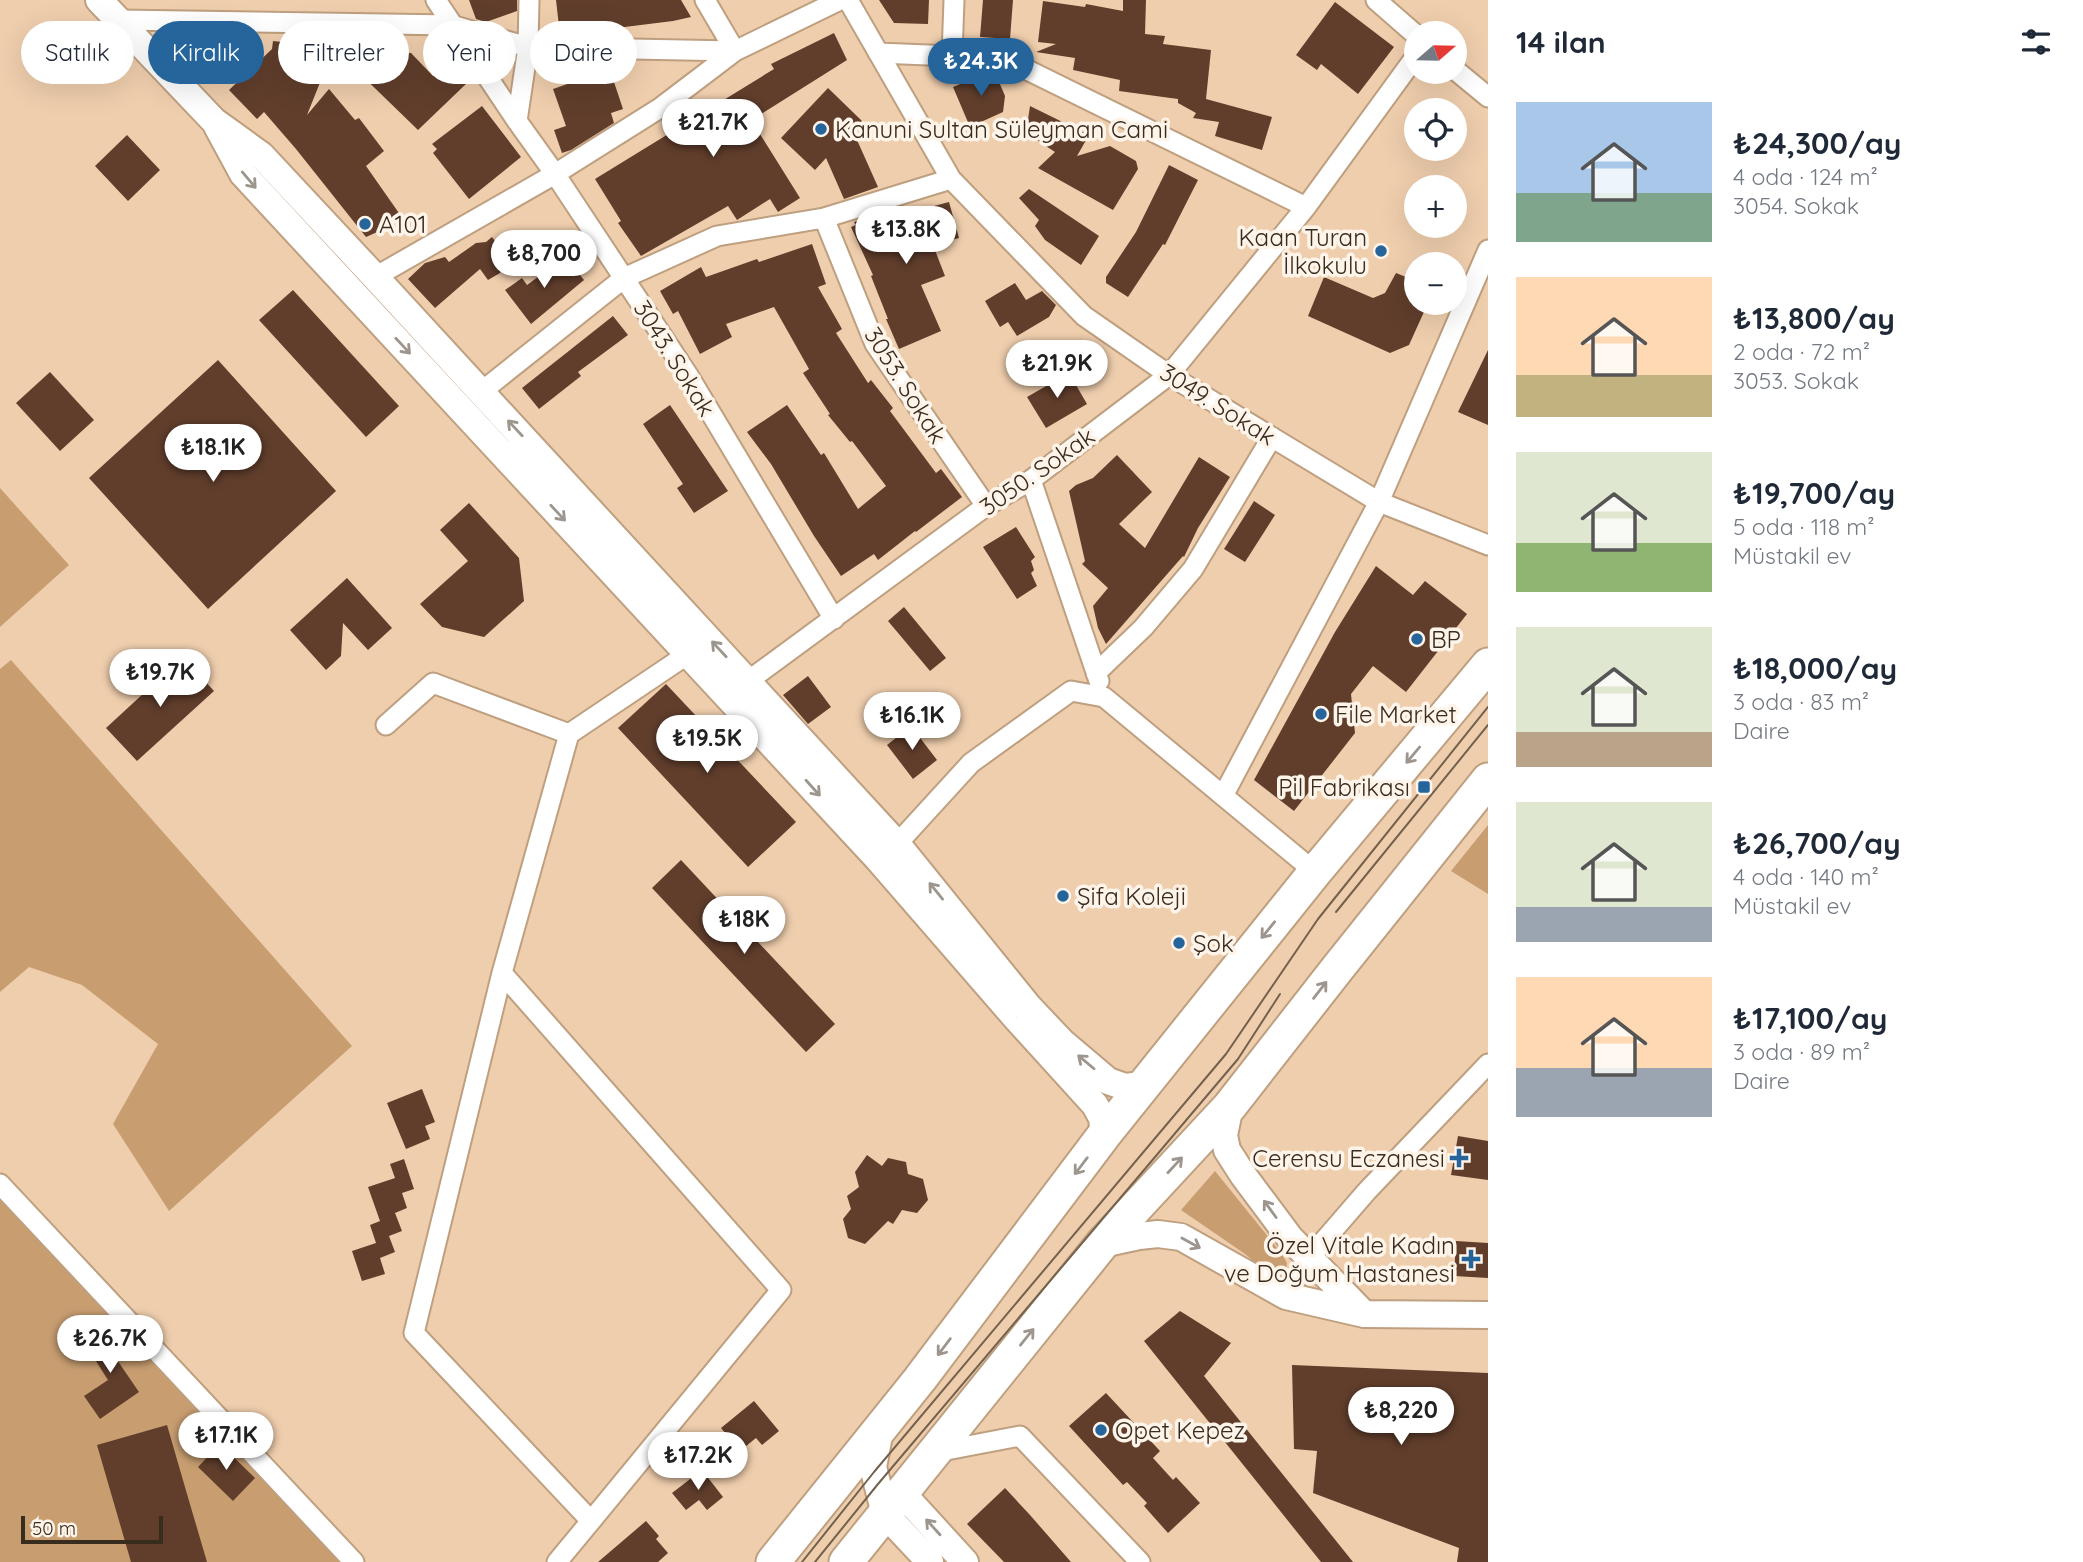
<!DOCTYPE html>
<html lang="tr">
<head>
<meta charset="utf-8">
<style>
  body { margin:0; font-family:Quicksand,sans-serif; background:#f6f6f7; color:#1f2937; height:100vh; display:flex; flex-direction:column; font-size:26px; white-space:nowrap }
  * { box-sizing:border-box; margin:0 }
  p { font-size:23px; color:#747a83 }
  .icon { flex:none; width:38px; height:38px; fill:none; stroke:currentColor; stroke-width:2; stroke-linecap:round; stroke-linejoin:round }
  .map { position:relative; flex:1; overflow:hidden }
  .panel { display:flex; flex-direction:column; background:#fff; width:595px }
  .panel>* { flex:none }
  .banner { position:absolute; left:21px; top:21px; width:665px; height:63px; display:flex; gap:14px }
  .needle { width:46px; rotate:70deg }
  .fabs { position:absolute; left:1404px; top:21px; display:grid; gap:14px }
  .fabs a { display:grid; place-items:center; width:63px; height:63px; border-radius:50%; background:#fff; box-shadow:0 7px 28px #0002; font-size:35px }
  .scale { position:absolute; left:21px; bottom:18px; width:142px; box-sizing:border-box; padding-left:7px; border:4px solid #382c1e; border-top:0; font-size:19px; line-height:24px; white-space:nowrap; color:#382c1e; -webkit-text-stroke:5px #fef4e9; paint-order:stroke }
  .price { position:absolute; translate:-50% -60px; padding:0 16px; border-radius:24px; background:#fff; color:#222; font-size:23px; line-height:46px; filter:drop-shadow(0 2px 4px #0008) }
  .price::after { content:''; position:absolute; left:50%; top:42px; width:21px; height:16px; margin-left:-10px; background:inherit; clip-path:polygon(0 0,100% 0,50% 100%) }
  .price.selected { background:#25659b; color:#fff }
  ul { padding:0; list-style:none }
  li { display:flex; align-items:center; gap:21px; height:175px; padding:0 28px }
  li span { display:grid; place-items:center; flex:none; width:196px; height:140px; border-radius:0px; color:#555 }
  li>.icon { margin-inline-start:auto }
  span .icon { width:84px; height:84px; fill:#fffc; stroke-width:1 }
  li b { font-size:30px }
  h2 { display:flex; justify-content:space-between; align-items:center; height:84px; padding:0 28px; font-size:30px }
  .pill { padding:0 24px; border-radius:32px; background:#fff; box-shadow:0 7px 28px #0002; font-size:24px; line-height:63px }
  .pill.selected { background:#25659b; color:#fff }
  main { display:flex; flex:1; min-height:0 }
  .map>svg:first-child { display:block }
  .green { fill:#c89e71 }
  .building { fill:#613e2c }
  .lines { fill:none; stroke-linecap:round; stroke-linejoin:round }
  .street-casing { stroke:#be9f7f; stroke-width:23 }
  .secondary-casing { stroke:#be9f7f; stroke-width:30 }
  .highway-casing { stroke:#be9f7f; stroke-width:37 }
  .street { stroke:#fff; stroke-width:19 }
  .secondary { stroke:#fff; stroke-width:26 }
  .highway { stroke:#fff; stroke-width:33 }
  .tram { stroke:#74614d; stroke-width:2 }
  .oneway { stroke:#9c968e }
  .poi-dot { fill:#25659b; stroke:#fef4e9; stroke-width:2.5 }
  .labels { text-anchor:middle; dominant-baseline:central; stroke-width:7; stroke-linejoin:round; paint-order:stroke }
  .poi-label { font-size:24px; fill:#382c1e; stroke:#fef4e9; text-anchor:start }
  .street-label { font-size:24px; fill:#382c1e; stroke:#fef4e9 }
</style>
</head>
<body>
<main>
<div class="map">
<svg width="1488" height="1562" viewBox="0 0 1488 1562">
  <rect width="100%" height="100%" fill="#efcead"/>
  <path class="green" d="M0,488L69,565L0,627Z
    M11,660L352,1046L169,1211L113,1124L158,1044L82,985L29,967L0,992V669Z
    M1488,825V894L1451,871Z
    M1215,1171L1282,1254L1287,1263L1286,1270L1281,1274L1274,1275L1265,1271L1245,1254L1181,1210Z
    M0,1184L353,1562H0Z"/>
  <path class="building" d="M469,0H517V11L486,22L476,19Z
    M556,0H681L691,17L673,21L560,35Z
    M879,0H929L928,24L894,23Z
    M983,0H1013L1010,39L980,37Z
    M1123,0H1146L1145,34L1165,36L1163,44L1211,50L1206,99L1272,117L1262,150L1215,136L1219,122L1193,118L1196,113L1178,103V99L1119,91L1120,80L1073,70L1075,58L1036,52L1056,44L1038,42L1043,1L1085,7L1086,4L1123,11Z
    M1335,2L1394,47L1358,94L1321,64L1317,70L1296,55Z
    M834,33L847,60L758,116L746,104L743,107L800,198L778,212L770,199L737,220L728,206L641,256L618,223L621,221L595,179L774,69L771,64Z
    M273,41L337,48L315,72L321,80L307,115L329,89L355,120L359,118L384,151L366,166L401,216L384,229L366,237L296,149L264,112L257,119L229,90L272,49Z
    M364,48L411,53L433,76L448,62L467,83L418,130L350,64Z
    M583,60L607,61L623,109L611,113L614,123L571,150L562,153L554,130L566,126L553,89L579,80L573,64Z
    M994,70L1005,96L1003,112L970,127L953,87Z
    M828,88L862,121L853,131L878,187L844,199L826,158L815,170L781,138Z
    M482,106L521,157L469,199L433,153L437,149L432,144Z
    M1030,106L1089,135L1077,156L1110,146L1136,161L1138,169L1113,210L1038,168L1055,152L1026,133Z
    M127,135L160,170L128,201L95,166Z
    M1169,165L1198,180L1165,245L1163,244L1128,297L1106,283V277L1136,232Z
    M1029,189L1099,236L1081,265L1045,240L1035,226L1039,220L1019,198Z
    M949,202L959,238L933,245L945,276L921,285L941,331L899,349L886,319H888L871,276L873,275L851,227L856,225L854,222L879,214L882,220Z
    M492,237L508,258L500,273L488,280L480,269L435,308L408,279L425,263L445,257L449,262L476,243L486,242Z
    M812,244L826,284L818,287L842,329L836,333L868,383L871,380L893,408L890,411L936,473L941,469L962,497L916,532L915,531L878,560L874,554L841,576L814,536L771,464L747,432L787,405L821,455L824,453L858,509L886,486L852,441L850,442L828,415L830,414L803,373L809,369L774,307L726,324L732,337L700,354L678,311L673,314L660,291L701,267L706,277L757,259L759,262Z
    M567,259L584,280L531,324L505,290L522,278L527,285L553,266L558,268Z
    M1396,273L1416,281V303H1428L1409,345L1390,353L1308,316L1324,277L1373,298L1385,293Z
    M1015,283L1026,300L1042,291L1056,305L1049,317L1017,336L1008,322L1000,327L985,301Z
    M293,290L399,406L366,437L259,320Z
    M613,316L628,335L578,372L581,376L539,409L522,388Z
    M1488,350V425L1458,412Z
    M218,360L336,491L208,609L89,478Z
    M50,372L94,420L60,451L16,403Z
    M1069,373L1087,404L1046,428L1027,397Z
    M670,405L728,491L694,513L677,488L683,484L643,424Z
    M1117,455L1152,492L1119,524L1145,548L1199,457L1230,477L1198,528L1184,557L1183,556L1106,644L1098,628L1093,606L1108,588L1082,564L1085,561L1069,491L1076,485L1093,478Z
    M1254,501L1275,515L1245,562L1224,549Z
    M469,503L519,558L524,601L484,637L442,627L420,604L468,561L440,530Z
    M1016,527L1035,557L1031,561L1034,570L1031,573L1037,586L1017,599L983,547Z
    M1376,566L1413,595L1425,581L1467,614L1406,692L1373,666L1351,694L1355,733L1294,811L1254,780L1335,632Z
    M347,578L392,628L368,650L343,623L341,656L326,670L290,630Z
    M904,607L946,658L930,671L888,621Z
    M183,657L214,691L137,761L106,728Z
    M808,676L831,707L808,724L783,695Z
    M666,684L796,822L748,867L618,728Z
    M911,726L937,760L913,779L887,745Z
    M681,860L835,1024L806,1052L652,888Z
    M422,1089L435,1122L425,1126L430,1139L406,1149L387,1103Z
    M1458,1136L1488,1141V1180L1451,1175Z
    M867,1155L882,1166L888,1158L906,1162L908,1174L923,1179L928,1200L917,1213L902,1210L893,1224L888,1221L865,1244L848,1238L843,1219L851,1209L847,1196L859,1187L855,1172Z
    M404,1159L414,1189L402,1193L407,1208L395,1213L402,1231L389,1236L395,1252L380,1258L385,1274L362,1281L352,1251L376,1243L370,1225L380,1221L368,1187L395,1178L390,1164Z
    M1456,1241L1488,1243V1278L1454,1276Z
    M1180,1311L1231,1343L1204,1376L1353,1562H1321L1144,1341Z
    M116,1328L129,1348L115,1357L139,1392L100,1419L84,1396L108,1380L87,1347Z
    M1292,1365L1488,1373V1562H1457L1459,1548L1313,1493L1317,1451L1294,1449Z
    M1106,1393L1160,1451L1153,1458L1173,1480L1176,1477L1200,1503L1168,1533L1144,1506L1147,1503L1127,1482L1123,1485L1069,1426Z
    M754,1401L779,1431L762,1445L756,1438L740,1451L721,1428Z
    M167,1425L187,1494L207,1562H131L97,1445Z
    M220,1444L255,1478L233,1501L198,1467Z
    M702,1470L723,1497L707,1510L699,1500L686,1510L672,1493Z
    M1005,1488L1030,1515L1071,1562H1004L967,1524Z
    M646,1521L659,1536L656,1539L668,1553L658,1562H598Z"/>
  <g class="lines">
    <defs>
      <path id="street" d="M436,0L517,121L555,174L688,375L834,619
        M848,0L951,179L1084,316L1169,375L1379,502L1488,545
        M1376,0L1416,35
        M118,20L451,25L528,47L735,51L840,0
        M878,53L1003,58L1306,207
        M952,56L954,0
        M1454,69L1488,97
        M517,121L528,47L529,0
        M824,218L875,344L986,506
        M375,277L555,174L660,108L735,51L705,0
        M481,392L624,278L717,236L824,218L951,179
        M1031,480L1099,681
        M1096,673L1143,628L1193,569L1272,437
        M748,681L986,506L1031,480L1169,375L1306,207L1416,56
        M386,725L433,683L569,734
        M1223,796L1379,502L1488,250
        M897,844L971,763L1071,691L1104,697L1315,872
        M502,973L781,1290L591,1521L414,1333L502,973L569,734L688,654
        M0,1184L354,1562
        M1286,1296L1309,1258L1367,1191L1488,1064
        M936,1452L1020,1436L1140,1562
        M557,1562L591,1521"/>
      <path id="secondary" d="M99,0L214,121L261,155L375,277L897,844L1028,1006L1062,1042L1108,1081L1125,1087L1146,1084
        M217,126L243,174L878,859L1016,1018L1095,1105L1102,1118L1104,1135
        M1230,1106L1224,1135L1227,1150L1243,1175L1290,1238L1364,1314
        M1102,1244L1139,1236L1158,1234L1181,1237L1286,1296L1364,1314L1488,1315
        M880,1430L873,1467L885,1514L930,1562
        M902,1493L965,1562"/>
      <path id="highway" d="M773,1562L920,1379L1104,1135L1315,872L1488,665
        M846,1562L1102,1244L1230,1106L1337,969L1488,780"/>
    </defs>
    <use href="#street" class="street-casing"/>
    <use href="#secondary" class="secondary-casing"/>
    <use href="#highway" class="highway-casing"/>
    <use href="#street" class="street"/>
    <use href="#secondary" class="secondary"/>
    <use href="#highway" class="highway"/>
    <path class="tram" d="M1336,912L1488,725
      M802,1562L874,1472L1226,1054L1318,919L1488,707
      M815,1562L878,1484L1238,1059L1280,994"/>
  </g>
  <defs><path id="oneway-shaft" d="M-6 0H5M1.5-3L5.5 0L1.5 3" fill="none" stroke-width="1.6" stroke-linecap="round" stroke-linejoin="round" transform="scale(1.75)"/></defs>
  <g class="oneway">
    <use href="#oneway-shaft" transform="translate(249 180) rotate(50)"/>
    <use href="#oneway-shaft" transform="translate(403 346) rotate(47)"/>
    <use href="#oneway-shaft" transform="translate(515 428) rotate(-133)"/>
    <use href="#oneway-shaft" transform="translate(558 513) rotate(47)"/>
    <use href="#oneway-shaft" transform="translate(719 649) rotate(-133)"/>
    <use href="#oneway-shaft" transform="translate(1413 755) rotate(130)"/>
    <use href="#oneway-shaft" transform="translate(813 788) rotate(48)"/>
    <use href="#oneway-shaft" transform="translate(936 891) rotate(-129)"/>
    <use href="#oneway-shaft" transform="translate(1268 930) rotate(129)"/>
    <use href="#oneway-shaft" transform="translate(1320 990) rotate(-52)"/>
    <use href="#oneway-shaft" transform="translate(1086 1062) rotate(-140)"/>
    <use href="#oneway-shaft" transform="translate(1175 1165) rotate(-47)"/>
    <use href="#oneway-shaft" transform="translate(1081 1166) rotate(127)"/>
    <use href="#oneway-shaft" transform="translate(1270 1209) rotate(-126)"/>
    <use href="#oneway-shaft" transform="translate(1191 1243) rotate(29)"/>
    <use href="#oneway-shaft" transform="translate(1027 1337) rotate(-51)"/>
    <use href="#oneway-shaft" transform="translate(944 1347) rotate(127)"/>
    <use href="#oneway-shaft" transform="translate(933 1527) rotate(-132)"/>
  </g>
  <g class="poi-dot">
    <circle cx="821" cy="129" r="7"/>
    <circle cx="365" cy="224" r="7"/>
    <circle cx="1381" cy="251" r="7"/>
    <circle cx="1417" cy="639" r="7"/>
    <circle cx="1321" cy="714" r="7"/>
    <rect x="1417" y="780" width="14" height="14" rx="3.5"/>
    <circle cx="1063" cy="896" r="7"/>
    <circle cx="1179" cy="943" r="7"/>
    <path d="M1455.5 1147.5h7v7h7v7h-7v7h-7v-7h-7v-7h7z"/>
    <path d="M1467.5 1248.5h7v7h7v7h-7v7h-7v-7h-7v-7h7z"/>
    <circle cx="1101" cy="1430" r="7"/>
  </g>
  <g class="labels">
    <g class="poi-label">
      <text x="835" y="129">Kanuni Sultan Süleyman Cami</text>
      <text x="379" y="224">A101</text>
      <text x="1367" y="237" text-anchor="end">Kaan Turan<tspan x="1367" dy="28">İlkokulu</tspan></text>
      <text x="1431" y="639">BP</text>
      <text x="1335" y="714">File Market</text>
      <text x="1410" y="787" text-anchor="end">Pil Fabrikası</text>
      <text x="1077" y="896">Şifa Koleji</text>
      <text x="1193" y="943">Şok</text>
      <text x="1445" y="1158" text-anchor="end">Cerensu Eczanesi</text>
      <text x="1455" y="1245" text-anchor="end">Özel Vitale Kadın<tspan x="1455" dy="28">ve Doğum Hastanesi</tspan></text>
      <text x="1115" y="1430">Opet Kepez</text>
    </g>
    <g class="street-label">
      <text transform="translate(675 358) rotate(58)">3043. Sokak</text>
      <text transform="translate(906 385) rotate(58)">3053. Sokak</text>
      <text transform="translate(1218 404) rotate(32)">3049. Sokak</text>
      <text transform="translate(1037 471) rotate(-35)">3050. Sokak</text>
    </g>
  </g>
</svg>
<div class="fabs">
<a><svg class="needle" viewBox="-14 -14 28 28"><path d="M0-13l5 13h-10z" fill="#e53935"/><path d="M0 13l5-13h-10z" fill="#747a83"/></svg></a>
<a><svg class="icon" aria-label="locate" viewBox="0 0 24 24"><circle cx="12" cy="12" r="6"/><path d="M12 2v4M12 18v4M2 12h4M18 12h4"/></svg></a>
<a>+</a>
<a>−</a>
</div>
<div class="scale">50 m</div>
<b class="price selected" style="left:981px;top:98px">₺24.3K</b>
<b class="price" style="left:713px;top:159px">₺21.7K</b>
<b class="price" style="left:906px;top:266px">₺13.8K</b>
<b class="price" style="left:544px;top:290px">₺8,700</b>
<b class="price" style="left:1057px;top:400px">₺21.9K</b>
<b class="price" style="left:213px;top:484px">₺18.1K</b>
<b class="price" style="left:160px;top:709px">₺19.7K</b>
<b class="price" style="left:912px;top:752px">₺16.1K</b>
<b class="price" style="left:707px;top:775px">₺19.5K</b>
<b class="price" style="left:744px;top:956px">₺18K</b>
<b class="price" style="left:110px;top:1375px">₺26.7K</b>
<b class="price" style="left:1401px;top:1447px">₺8,220</b>
<b class="price" style="left:226px;top:1472px">₺17.1K</b>
<b class="price" style="left:698px;top:1492px">₺17.2K</b>
<div class="banner">
<a class="pill">Satılık</a>
<a class="pill selected">Kiralık</a>
<a class="pill">Filtreler</a>
<a class="pill">Yeni</a>
<a class="pill">Daire</a>
</div>
</div>
<section class="panel">
<h2>14 ilan<svg class="icon" aria-label="filters" viewBox="0 0 24 24"><path d="M4 7h16M4 17h16"/><circle cx="9" cy="7" r="2"/><circle cx="15" cy="17" r="2"/></svg></h2>
<ul>
<li><span style="background:linear-gradient(#a9c7e8 65%,#7fa58c 0)"><svg class="icon" aria-label="home" viewBox="0 0 24 24"><path d="M3 11l9-7 9 7M6 9v11h12V9"/></svg></span><div><b>₺24,300/ay</b><p>4 oda · 124 m²</p><p>3054. Sokak</p></div></li>
<li><span style="background:linear-gradient(#ffd9b3 70%,#c2b280 0)"><svg class="icon" aria-label="home" viewBox="0 0 24 24"><path d="M3 11l9-7 9 7M6 9v11h12V9"/></svg></span><div><b>₺13,800/ay</b><p>2 oda · 72 m²</p><p>3053. Sokak</p></div></li>
<li><span style="background:linear-gradient(#dfe7d0 65%,#8fb573 0)"><svg class="icon" aria-label="home" viewBox="0 0 24 24"><path d="M3 11l9-7 9 7M6 9v11h12V9"/></svg></span><div><b>₺19,700/ay</b><p>5 oda · 118 m²</p><p>Müstakil ev</p></div></li>
<li><span style="background:linear-gradient(#dfe7d0 75%,#b9a48a 0)"><svg class="icon" aria-label="home" viewBox="0 0 24 24"><path d="M3 11l9-7 9 7M6 9v11h12V9"/></svg></span><div><b>₺18,000/ay</b><p>3 oda · 83 m²</p><p>Daire</p></div></li>
<li><span style="background:linear-gradient(#dfe7d0 75%,#9aa5b1 0)"><svg class="icon" aria-label="home" viewBox="0 0 24 24"><path d="M3 11l9-7 9 7M6 9v11h12V9"/></svg></span><div><b>₺26,700/ay</b><p>4 oda · 140 m²</p><p>Müstakil ev</p></div></li>
<li><span style="background:linear-gradient(#ffd9b3 65%,#9aa5b1 0)"><svg class="icon" aria-label="home" viewBox="0 0 24 24"><path d="M3 11l9-7 9 7M6 9v11h12V9"/></svg></span><div><b>₺17,100/ay</b><p>3 oda · 89 m²</p><p>Daire</p></div></li>
</ul>
</section>
</main>
</body>
</html>
